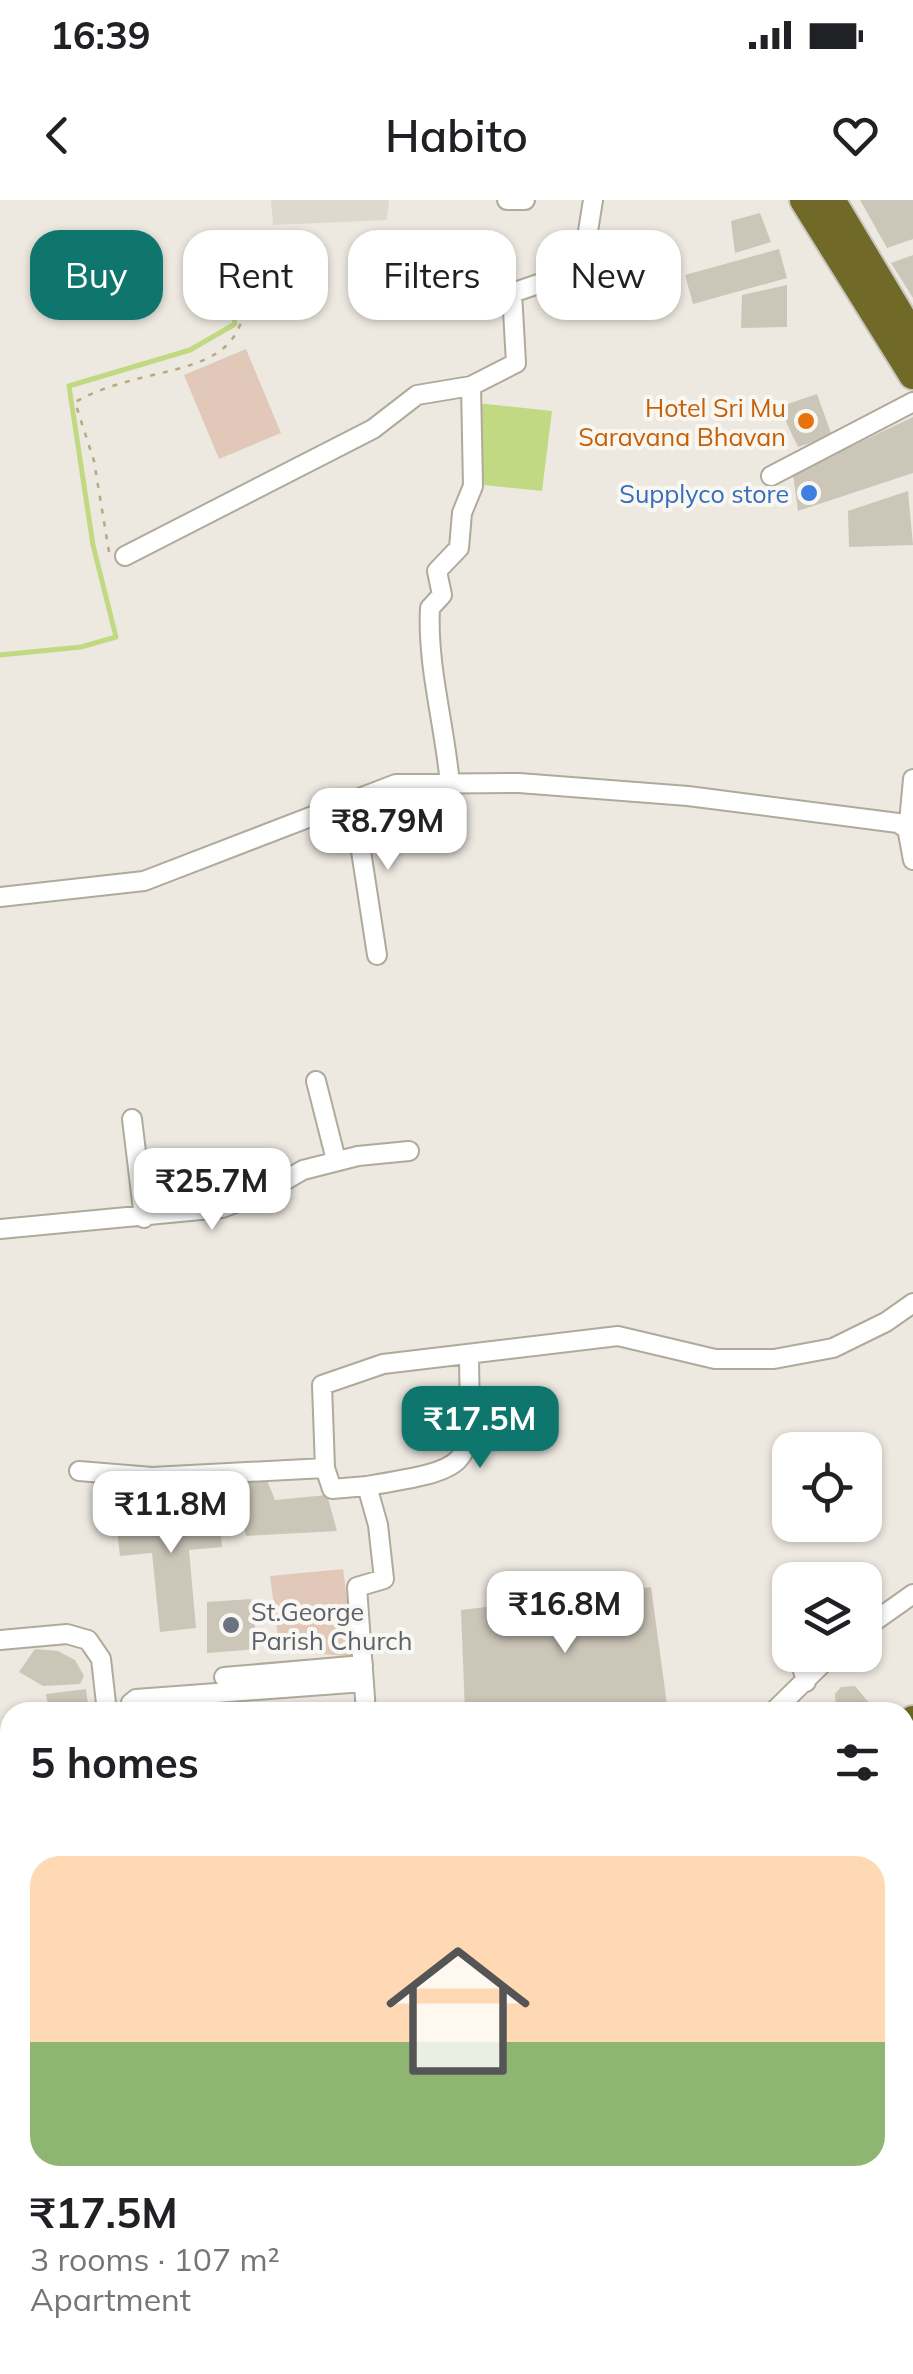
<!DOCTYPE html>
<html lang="en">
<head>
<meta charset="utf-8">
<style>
  body { margin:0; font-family:Mulish,sans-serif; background:#f6f6f6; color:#202124; height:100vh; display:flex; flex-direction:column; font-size:38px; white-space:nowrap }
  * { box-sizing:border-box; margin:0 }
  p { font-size:32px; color:#757577 }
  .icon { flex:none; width:55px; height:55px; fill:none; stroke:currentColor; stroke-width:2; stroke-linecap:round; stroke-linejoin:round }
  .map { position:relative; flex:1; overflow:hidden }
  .drawer { position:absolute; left:0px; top:1502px; width:915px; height:672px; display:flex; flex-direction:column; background:#fff; border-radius:30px 30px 0 0; box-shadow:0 2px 8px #0004 }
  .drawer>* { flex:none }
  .hud { position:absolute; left:30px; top:30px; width:855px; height:90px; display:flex; gap:20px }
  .fabs { position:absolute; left:772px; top:1232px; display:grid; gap:20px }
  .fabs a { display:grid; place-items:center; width:110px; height:110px; border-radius:20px; background:#fff; box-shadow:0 2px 8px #0004; font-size:50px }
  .price { position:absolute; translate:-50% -85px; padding:0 22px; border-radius:20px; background:#fff; color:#222; font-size:32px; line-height:65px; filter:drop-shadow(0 2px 5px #0008) }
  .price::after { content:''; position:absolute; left:50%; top:60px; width:30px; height:22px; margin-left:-15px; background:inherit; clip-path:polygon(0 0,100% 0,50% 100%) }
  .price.active { background:#0f766e; color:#fff }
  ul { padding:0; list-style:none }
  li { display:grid; align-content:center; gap:20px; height:530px; padding:0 30px }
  li span { display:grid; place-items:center; height:310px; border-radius:30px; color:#555 }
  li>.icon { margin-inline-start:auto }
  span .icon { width:180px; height:180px; fill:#fffc; stroke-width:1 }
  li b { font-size:42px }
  h2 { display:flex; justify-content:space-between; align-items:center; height:120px; padding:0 30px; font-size:42px }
  .pill { padding:0 35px; border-radius:30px; background:#fff; box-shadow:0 2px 8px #0004; font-size:35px; line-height:90px }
  .pill.active { background:#0f766e; color:#fff }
  .status { display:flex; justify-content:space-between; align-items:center; height:70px; padding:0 50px; background:#fff; direction:ltr }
  .status svg { height:28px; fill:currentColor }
  header { display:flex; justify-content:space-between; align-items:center; height:130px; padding:0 30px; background:#fff; font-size:45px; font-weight:600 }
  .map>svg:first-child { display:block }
  .built { fill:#ded9cf }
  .green { fill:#e1c8b8 }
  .water { fill:#c2d983 }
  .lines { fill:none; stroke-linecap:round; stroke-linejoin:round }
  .stream { stroke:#c2d983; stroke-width:5 }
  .building { fill:#ccc6b9 }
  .minor-casing { stroke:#afaa9b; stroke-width:22 }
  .highway-casing { stroke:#c6c4bc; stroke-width:32 }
  .path { stroke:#b5aa7e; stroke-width:2.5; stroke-dasharray:5 8; stroke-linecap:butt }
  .minor { stroke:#fff; stroke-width:18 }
  .highway { stroke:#706928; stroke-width:28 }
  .food-dot { fill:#e8710a; stroke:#f9f7f2; stroke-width:4 }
  .shop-dot { fill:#3f7fe0; stroke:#f9f7f2; stroke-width:4 }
  .worship-dot { fill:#6b7280; stroke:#f9f7f2; stroke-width:4 }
  .labels { text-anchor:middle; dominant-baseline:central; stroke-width:8; stroke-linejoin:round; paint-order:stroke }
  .food-label { font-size:25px; fill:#c56008; stroke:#f9f7f2; text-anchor:end }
  .shop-label { font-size:25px; fill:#366cbe; stroke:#f9f7f2; text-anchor:end }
  .worship-label { font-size:25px; fill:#5b616d; stroke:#f9f7f2; text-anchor:start }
</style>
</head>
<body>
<div class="status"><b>16:39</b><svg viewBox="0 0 49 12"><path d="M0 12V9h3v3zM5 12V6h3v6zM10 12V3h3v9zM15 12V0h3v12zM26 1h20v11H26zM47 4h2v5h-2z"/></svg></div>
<header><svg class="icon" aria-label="back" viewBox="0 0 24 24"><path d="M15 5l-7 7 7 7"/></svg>Habito<svg class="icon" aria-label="heart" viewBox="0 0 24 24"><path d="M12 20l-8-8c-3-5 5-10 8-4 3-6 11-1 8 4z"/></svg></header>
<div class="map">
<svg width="913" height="2174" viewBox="0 0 913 2174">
  <rect width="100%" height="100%" fill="#ede9e1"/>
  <path class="built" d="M271,0H389L387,20L273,25Z"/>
  <path class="green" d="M246,149L281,233L219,259L184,175Z
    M343,1369L355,1457L280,1450L270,1376Z"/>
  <path class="water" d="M477,203L552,211L542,291L484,285Z"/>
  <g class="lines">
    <path class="stream" d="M0,455L81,447L116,437L93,345L69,186L190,150L235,124L228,82"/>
  </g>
  <path class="building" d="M860,0H913V39L887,48Z
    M760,13L771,42L735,53L731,21Z
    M779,49L787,78L693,104L685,75Z
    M913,55V98L891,63Z
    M787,85V127L741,128L742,95Z
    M817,194L832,236L798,247L779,207Z
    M913,217V273L798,311L793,274Z
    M908,291L913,345L849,347L848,311Z
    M266,1278L275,1300L327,1295L337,1331L246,1336L233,1283Z
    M189,1304L190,1314L218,1311L222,1347L189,1350L196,1428L160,1432L152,1353L120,1356L116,1320L152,1317L151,1307Z
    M651,1387L668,1512H465L461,1410Z
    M251,1399L258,1449L207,1453V1402Z
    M35,1449L58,1451L75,1460L84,1476L80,1484L43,1486L19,1472Z
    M855,1486L870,1504L880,1512H836L835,1494L841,1487Z
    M86,1489L89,1512H49L46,1494Z
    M913,1701V1737L905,1738V1702Z"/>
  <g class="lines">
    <defs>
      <path id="minor" d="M507,0H525
        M771,276L913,202
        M125,356L373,229L417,195L471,186
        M913,579L908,633L913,660
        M450,585C445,525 427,468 430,408L442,395L437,371L459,348L462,313L473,286L471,186L516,163L512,93L582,69L593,0
        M353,599L377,755
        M0,697L144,681L396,584L519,583L688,596L898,623L913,633
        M316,881L336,960
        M132,919L144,1018
        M0,1029L222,1008L265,992L303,970L358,956L409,951
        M325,1268L332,1289L367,1286L378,1325L384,1379L357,1387L366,1512
        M79,1271L152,1277L325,1268L322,1185L383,1164L618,1136L715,1159H774L833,1148L886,1122L913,1103
        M367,1286C482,1267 470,1267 469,1156
        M783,1390L790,1419
        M865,1428L913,1394
        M0,1440L67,1434L88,1440L101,1459L107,1512
        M799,1455L806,1482
        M224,1477L363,1465
        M132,1512L131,1503L136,1499L364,1482
        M773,1512L831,1455
        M905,1997H913
        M0,2006L10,1979"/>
      <path id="highway" d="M804,0L913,175
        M831,0L913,137
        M905,1529L913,1520
        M905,1561L913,1551
        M113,2174L120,2165
        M137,2174L145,2165"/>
    </defs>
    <use href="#minor" class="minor-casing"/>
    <use href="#highway" class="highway-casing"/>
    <path class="path" d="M109,352L94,261L75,202C166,152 272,194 240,41"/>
    <use href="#minor" class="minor"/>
    <use href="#highway" class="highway"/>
  </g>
  <circle class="food-dot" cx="806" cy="221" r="10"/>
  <circle class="shop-dot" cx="809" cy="293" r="10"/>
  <circle class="worship-dot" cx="231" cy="1425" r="10"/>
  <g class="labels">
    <g class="food-label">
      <text x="786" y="207">Hotel Sri Mu<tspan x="786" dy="29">Saravana Bhavan</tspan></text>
    </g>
    <g class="shop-label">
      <text x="789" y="293">Supplyco store</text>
    </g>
    <g class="worship-label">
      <text x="251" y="1411">St.George<tspan x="251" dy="29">Parish Church</tspan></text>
    </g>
  </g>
</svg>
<div class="fabs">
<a><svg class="icon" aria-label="locate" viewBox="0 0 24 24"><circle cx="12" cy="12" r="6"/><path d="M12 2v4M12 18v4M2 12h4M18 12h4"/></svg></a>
<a><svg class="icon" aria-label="layers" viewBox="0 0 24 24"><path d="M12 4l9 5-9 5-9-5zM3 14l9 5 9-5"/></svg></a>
</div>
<b class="price" style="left:388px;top:673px">₹8.79M</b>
<b class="price" style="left:212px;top:1033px">₹25.7M</b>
<b class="price active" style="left:480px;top:1271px">₹17.5M</b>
<b class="price" style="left:171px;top:1356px">₹11.8M</b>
<b class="price" style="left:565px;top:1456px">₹16.8M</b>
<div class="hud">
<a class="pill active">Buy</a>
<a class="pill">Rent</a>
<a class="pill">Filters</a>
<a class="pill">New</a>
</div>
<section class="drawer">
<h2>5 homes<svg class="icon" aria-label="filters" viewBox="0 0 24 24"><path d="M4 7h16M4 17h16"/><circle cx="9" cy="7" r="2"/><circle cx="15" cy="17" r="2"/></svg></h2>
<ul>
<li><span style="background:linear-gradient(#ffd9b3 60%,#8fb573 0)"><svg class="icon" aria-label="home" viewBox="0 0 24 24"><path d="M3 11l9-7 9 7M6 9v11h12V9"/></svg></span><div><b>₹17.5M</b><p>3 rooms · 107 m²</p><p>Apartment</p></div></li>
</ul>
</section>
</div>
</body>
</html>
